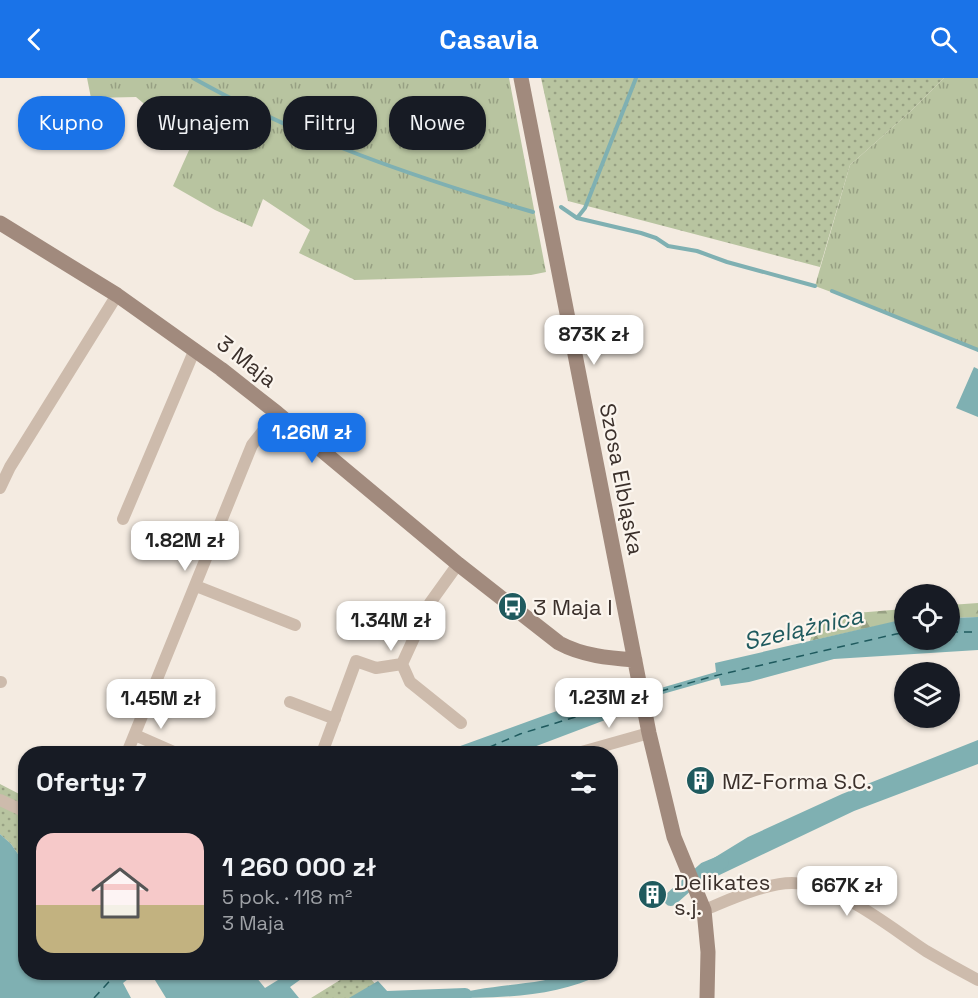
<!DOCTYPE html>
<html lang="pl">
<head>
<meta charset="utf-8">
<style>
  body { margin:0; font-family:"Space Grotesk",sans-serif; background:#242831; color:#f1f3f6; height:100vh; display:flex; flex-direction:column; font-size:22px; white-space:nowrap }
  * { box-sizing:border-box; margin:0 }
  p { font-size:20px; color:#9ea1a6 }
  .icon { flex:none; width:33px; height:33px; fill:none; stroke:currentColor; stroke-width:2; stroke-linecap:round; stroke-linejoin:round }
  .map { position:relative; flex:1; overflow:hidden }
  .side { position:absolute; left:18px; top:668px; width:600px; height:234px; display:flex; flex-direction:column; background:#171b24; border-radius:24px; box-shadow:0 2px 4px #0004 }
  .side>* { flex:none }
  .guide { position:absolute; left:18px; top:18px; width:600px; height:54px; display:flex; gap:12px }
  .fabs { position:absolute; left:894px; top:506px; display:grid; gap:12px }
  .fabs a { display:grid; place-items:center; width:66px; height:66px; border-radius:50%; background:#171b24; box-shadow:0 2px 4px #0004; font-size:30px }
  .price { position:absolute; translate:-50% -51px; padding:0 14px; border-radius:12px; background:#fff; color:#222; font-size:20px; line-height:39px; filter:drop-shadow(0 2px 3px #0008) }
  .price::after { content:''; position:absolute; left:50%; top:36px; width:18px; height:14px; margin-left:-9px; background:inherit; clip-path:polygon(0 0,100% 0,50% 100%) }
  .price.current { background:#1a73e8; color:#fff }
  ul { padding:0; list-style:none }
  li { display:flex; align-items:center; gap:18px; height:150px; padding:0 18px }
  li+li { border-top:2px solid #363941 }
  li span { display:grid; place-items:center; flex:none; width:168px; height:120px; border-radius:18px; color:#555 }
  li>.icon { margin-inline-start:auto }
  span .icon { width:72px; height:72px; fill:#fffc; stroke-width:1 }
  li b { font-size:26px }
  h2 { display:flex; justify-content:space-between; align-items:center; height:72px; padding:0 18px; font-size:26px }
  .chip { padding:0 21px; border-radius:24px; background:#171b24; box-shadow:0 2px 4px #0004; font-size:21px; line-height:54px }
  .chip.current { background:#1a73e8; color:#fff }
  header { display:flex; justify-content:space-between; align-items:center; height:78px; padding:0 18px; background:#1a73e8; color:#fff; font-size:27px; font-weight:800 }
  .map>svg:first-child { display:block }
  .grass { fill:url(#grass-tufts) }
  .forest { fill:url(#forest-firs) }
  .park { fill:url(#park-dots) }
  .water { fill:#7fb0b2 }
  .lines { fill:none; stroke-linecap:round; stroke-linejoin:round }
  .stream { stroke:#7fb0b2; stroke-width:4 }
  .canal { stroke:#7fb0b2; stroke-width:14 }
  .ferry { stroke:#1f5a5e; stroke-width:1.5; stroke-dasharray:8 6; stroke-linecap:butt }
  .street { stroke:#cdbbac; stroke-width:12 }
  .secondary { stroke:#a18a7d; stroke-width:15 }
  .labels { text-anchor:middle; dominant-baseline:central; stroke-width:4.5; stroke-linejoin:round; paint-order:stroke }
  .street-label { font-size:22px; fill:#3b302b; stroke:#fbf5ee }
  .poi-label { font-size:22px; fill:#3b302b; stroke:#fbf5ee; text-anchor:start }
  .water-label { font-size:24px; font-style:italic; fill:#1f5a5e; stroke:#fbf5ee }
</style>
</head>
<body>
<header><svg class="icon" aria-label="back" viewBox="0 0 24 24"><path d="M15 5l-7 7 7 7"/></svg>Casavia<svg class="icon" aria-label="search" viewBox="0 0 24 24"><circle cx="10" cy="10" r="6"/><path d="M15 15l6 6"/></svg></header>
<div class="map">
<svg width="978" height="920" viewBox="0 0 978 920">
  <defs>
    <pattern id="grass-tufts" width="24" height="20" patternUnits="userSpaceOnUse" patternTransform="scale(1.5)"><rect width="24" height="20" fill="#b8c4a0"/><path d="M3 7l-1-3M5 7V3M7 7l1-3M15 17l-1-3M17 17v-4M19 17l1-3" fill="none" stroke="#97a083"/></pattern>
    <pattern id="forest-firs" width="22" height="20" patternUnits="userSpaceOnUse" patternTransform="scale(1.5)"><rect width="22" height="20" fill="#b8c4a0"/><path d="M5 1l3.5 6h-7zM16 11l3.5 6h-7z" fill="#97a083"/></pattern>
    <pattern id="park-dots" width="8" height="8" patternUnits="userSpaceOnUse" patternTransform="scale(1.5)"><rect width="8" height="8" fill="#b8c4a0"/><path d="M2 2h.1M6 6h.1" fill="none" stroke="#97a083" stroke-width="1.8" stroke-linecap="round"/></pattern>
  </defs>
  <rect width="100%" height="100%" fill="#f4ebe1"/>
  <path class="grass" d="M87,0H509L546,194L531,197L355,202L299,175L310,152L263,121L252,149L215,132L173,108L190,70L161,40L136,19L91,20Z
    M944,0H978V272L898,239L815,208L850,87L911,33Z"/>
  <path class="forest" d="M978,525V539L950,540V527Z
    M904,531V542L810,563L814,549L844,536Z"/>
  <path class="park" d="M541,0H944L911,33L850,87L820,189L568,123Z
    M0,706L25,719V786L11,766L0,756Z
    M353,894H365L387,920L466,917V920H311Z"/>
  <path class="water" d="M974,289L978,291V339L956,330Z
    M978,539V572L834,581L749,604L721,608L719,600L631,625L621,636L518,675H441L554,634L611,615H619L630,619L716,594L715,585L896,543L904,542V561H950V540Z
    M978,662V686L854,733L709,802L704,786L748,759L842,716Z
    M0,756L11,766L25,786L26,894H137L123,905L131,920H0Z
    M150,894H252L265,910L291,894H311L290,909L299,920H166Z
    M577,894L602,896C555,920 496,920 443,920C487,905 534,909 577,894Z
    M378,903L388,914L402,916L403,920H349Z"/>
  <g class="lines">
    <path class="stream" d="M193,0C299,60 417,100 533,134
      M561,129L577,140L641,155L656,160L668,168L697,173L727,184L815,208
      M577,140L585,130L636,0
      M832,213L978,272"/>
    <path class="canal" d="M671,821L705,791L722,784
      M387,920L465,917"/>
    <path class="ferry" d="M950,554H978
      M647,617L714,598L896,556L904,555
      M476,675L520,656L634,621
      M94,920L118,894"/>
    <path class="street" d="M0,410L10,389L117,217
      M123,441L195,271
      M458,486L430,525L402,586L410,604L461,645
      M196,508L295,547
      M0,604H1
      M290,624L335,641
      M135,657L176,675
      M127,675L252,367L277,335
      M322,675L356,583L376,590L402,586
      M578,675L649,655
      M0,722L26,734
      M704,832C729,822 765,805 792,805C839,806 888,848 926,873C943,883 961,893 978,902"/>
    <path class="secondary" d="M521,0L649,655L674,759L704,832L708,874L707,920
      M0,145L117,217L221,291L277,335L458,486L559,565C583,578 609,580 635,582"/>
  </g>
  <defs>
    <symbol id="bus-disc" viewBox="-11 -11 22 22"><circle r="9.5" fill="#1f5a5e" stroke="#fbf5ee"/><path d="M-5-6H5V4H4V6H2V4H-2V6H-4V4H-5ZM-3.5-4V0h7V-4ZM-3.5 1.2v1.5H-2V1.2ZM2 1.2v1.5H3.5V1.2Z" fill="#fff"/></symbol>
    <symbol id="building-disc" viewBox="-11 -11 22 22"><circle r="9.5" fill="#1f5a5e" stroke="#fbf5ee"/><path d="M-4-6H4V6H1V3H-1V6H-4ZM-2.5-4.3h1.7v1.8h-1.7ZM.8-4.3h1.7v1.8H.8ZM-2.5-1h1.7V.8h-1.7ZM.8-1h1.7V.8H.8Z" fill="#fff"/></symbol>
  </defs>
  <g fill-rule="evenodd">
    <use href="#bus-disc" x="496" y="512" width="33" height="33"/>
    <use href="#building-disc" x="684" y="686" width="33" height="33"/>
    <use href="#building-disc" x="636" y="800" width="33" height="33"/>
  </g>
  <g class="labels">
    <g class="street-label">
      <text transform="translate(247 283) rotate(38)">3 Maja</text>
      <text transform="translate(622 401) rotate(79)">Szosa Elbląska</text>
    </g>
    <g class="poi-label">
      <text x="533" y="529">3 Maja I</text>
      <text x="722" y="703">MZ-Forma S.C.</text>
      <text x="674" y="804">Delikates<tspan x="674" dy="25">s.j.</tspan></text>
    </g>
    <g class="water-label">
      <text transform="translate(803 550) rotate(-13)">Szelążnica</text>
    </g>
  </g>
</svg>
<div class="fabs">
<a><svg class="icon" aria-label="locate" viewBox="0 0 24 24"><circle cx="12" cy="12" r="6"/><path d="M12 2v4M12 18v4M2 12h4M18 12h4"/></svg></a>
<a><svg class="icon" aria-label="layers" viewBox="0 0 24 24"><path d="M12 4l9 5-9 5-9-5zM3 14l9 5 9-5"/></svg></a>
</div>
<b class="price" style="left:594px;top:288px">873K zł</b>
<b class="price current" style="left:312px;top:386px">1.26M zł</b>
<b class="price" style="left:185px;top:494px">1.82M zł</b>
<b class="price" style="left:391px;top:574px">1.34M zł</b>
<b class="price" style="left:609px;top:651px">1.23M zł</b>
<b class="price" style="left:161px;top:652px">1.45M zł</b>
<b class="price" style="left:847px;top:839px">667K zł</b>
<div class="guide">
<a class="chip current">Kupno</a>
<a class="chip">Wynajem</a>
<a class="chip">Filtry</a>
<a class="chip">Nowe</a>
</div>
<section class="side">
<h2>Oferty: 7<svg class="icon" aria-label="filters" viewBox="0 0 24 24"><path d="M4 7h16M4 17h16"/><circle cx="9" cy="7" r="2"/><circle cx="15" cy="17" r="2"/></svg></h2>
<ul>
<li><span style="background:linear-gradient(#f6c9c9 60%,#c2b280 0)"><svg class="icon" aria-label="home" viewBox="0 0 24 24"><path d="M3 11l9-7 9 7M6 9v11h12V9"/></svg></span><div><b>1 260 000 zł</b><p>5 pok. · 118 m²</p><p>3 Maja</p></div></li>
</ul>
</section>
</div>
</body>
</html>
